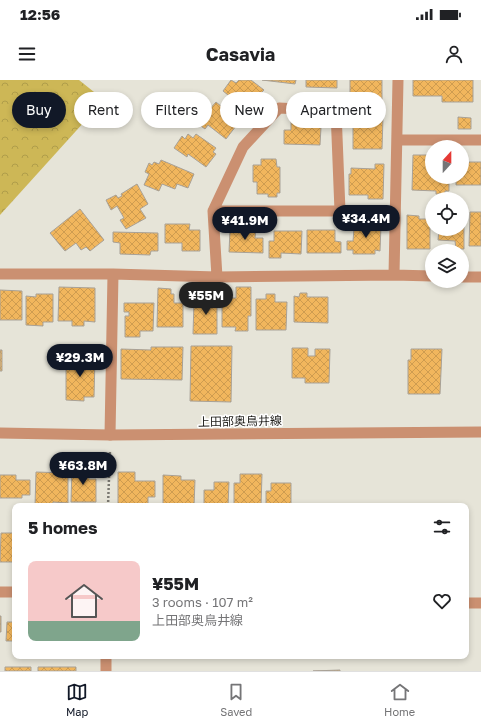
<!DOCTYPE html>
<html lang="en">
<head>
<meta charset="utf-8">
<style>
  body { margin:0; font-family:"Golos Text","Noto Sans JP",sans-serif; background:#f6f6f6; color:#202124; height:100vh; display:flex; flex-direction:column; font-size:15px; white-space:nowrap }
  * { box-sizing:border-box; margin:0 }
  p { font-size:13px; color:#757577 }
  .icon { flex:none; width:22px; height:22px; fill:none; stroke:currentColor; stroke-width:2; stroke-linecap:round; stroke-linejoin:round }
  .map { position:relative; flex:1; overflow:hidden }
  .side { position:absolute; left:12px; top:423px; width:457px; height:156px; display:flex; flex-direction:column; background:#fff; border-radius:8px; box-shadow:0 2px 6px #0003 }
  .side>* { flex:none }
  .banner { position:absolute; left:12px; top:12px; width:457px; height:36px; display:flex; gap:8px }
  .needle { width:26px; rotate:21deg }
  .fabs { position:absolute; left:425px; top:60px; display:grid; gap:8px }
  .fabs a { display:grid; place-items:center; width:44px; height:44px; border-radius:50%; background:#fff; box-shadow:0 2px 6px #0003; font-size:20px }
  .price { position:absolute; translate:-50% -34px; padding:0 9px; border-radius:14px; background:#111827; color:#fff; font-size:13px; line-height:26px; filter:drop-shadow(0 1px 2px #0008) }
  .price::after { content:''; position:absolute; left:50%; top:24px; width:12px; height:9px; margin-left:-6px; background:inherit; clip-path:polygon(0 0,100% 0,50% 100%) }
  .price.selected { background:#222; color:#fff }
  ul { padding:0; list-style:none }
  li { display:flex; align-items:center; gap:12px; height:100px; padding:0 16px }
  li span { display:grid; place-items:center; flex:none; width:112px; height:80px; border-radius:8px; color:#555 }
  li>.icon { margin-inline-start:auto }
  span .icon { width:48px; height:48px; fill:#fffc; stroke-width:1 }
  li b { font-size:17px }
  h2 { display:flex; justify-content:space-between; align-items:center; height:48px; padding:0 16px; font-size:17px }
  .pill { padding:0 14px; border-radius:18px; background:#fff; box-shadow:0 2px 6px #0003; font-size:14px; line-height:36px }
  .pill.selected { background:#111827; color:#fff }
  .status { display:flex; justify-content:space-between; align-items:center; height:28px; padding:0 20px; background:#fff; direction:ltr }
  .status svg { height:11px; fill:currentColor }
  header { display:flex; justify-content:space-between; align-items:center; height:52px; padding:0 16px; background:#fff; font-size:18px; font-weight:700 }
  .dock { display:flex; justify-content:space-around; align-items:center; height:56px; border-top:1px solid #e0e0e0; background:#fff; font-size:11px; color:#757577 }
  .dock a { display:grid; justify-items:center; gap:2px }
  .dock .selected { color:#111827 }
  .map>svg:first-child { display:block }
  .forest { fill:url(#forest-crowns) }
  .building { fill:url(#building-cross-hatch); stroke:#a8a197 }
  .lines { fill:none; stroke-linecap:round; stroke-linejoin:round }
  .path { stroke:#7a7871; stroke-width:2.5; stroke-dasharray:2 2; stroke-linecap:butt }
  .minor { stroke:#cb9071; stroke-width:11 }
  .tertiary { stroke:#cb9071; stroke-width:11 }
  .labels { text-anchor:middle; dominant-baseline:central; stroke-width:3; stroke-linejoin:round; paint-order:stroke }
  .street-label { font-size:12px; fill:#1c1b17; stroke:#fff }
</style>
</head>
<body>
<div class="status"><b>12:56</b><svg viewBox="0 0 49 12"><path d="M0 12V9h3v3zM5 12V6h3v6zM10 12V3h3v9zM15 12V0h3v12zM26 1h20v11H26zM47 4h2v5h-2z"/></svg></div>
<header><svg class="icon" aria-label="menu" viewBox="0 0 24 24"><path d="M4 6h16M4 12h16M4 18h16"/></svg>Casavia<svg class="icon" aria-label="person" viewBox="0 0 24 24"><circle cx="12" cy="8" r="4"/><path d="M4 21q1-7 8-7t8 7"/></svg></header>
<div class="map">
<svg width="481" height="591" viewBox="0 0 481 591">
  <defs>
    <pattern id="forest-crowns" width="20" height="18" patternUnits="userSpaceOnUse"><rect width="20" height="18" fill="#cdb756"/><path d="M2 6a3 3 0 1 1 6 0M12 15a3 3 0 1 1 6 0" fill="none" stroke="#af9d4a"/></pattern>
    <pattern id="building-cross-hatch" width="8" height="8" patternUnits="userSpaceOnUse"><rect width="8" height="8" fill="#f1b65d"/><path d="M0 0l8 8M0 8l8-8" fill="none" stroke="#ce9c50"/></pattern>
  </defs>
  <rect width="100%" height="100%" fill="#e6e4d8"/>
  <path class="forest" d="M0,0H79L104,20L0,135Z"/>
  <path class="building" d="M231,0L236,3L239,0H251L264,10L260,14L264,17L253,31L250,29L248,31L223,11Z
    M262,0H296L295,4Z
    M306,0H337V8L306,7Z
    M350,0H382V20H367V14H350Z
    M413,0H473V22H442V16H413Z
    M216,22L234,37L231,41L236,46L226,59L208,45L205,49L194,41L199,34L201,36L206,29L208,31Z
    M375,37H383L382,69H353V44L375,45Z
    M458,37L471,38V49H458Z
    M291,41L314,42V47H321L320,65L284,64V50H291Z
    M188,54L193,58L196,54L216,68L213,72L216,74L206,87L188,74L187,77L174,68L182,56L185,59Z
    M413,75H432V97H449V111H445V114H436V111L412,110Z
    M261,79H276L277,87H280V113H277V117H268V114H257V102H253V85H261Z
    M161,80L194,94L188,108L177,104L175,109L162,104L159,111L144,105L149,94L145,92L149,83L152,85L154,82L159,84Z
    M462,82H481V105H456V97H462Z
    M375,84H384L383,119H368V115H349V94H351V88L375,89Z
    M137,104L148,124L140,129L146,138L126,149L120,140L124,138L117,126L111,130L106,120L116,115L118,118L122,116L121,114Z
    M80,129L104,160L90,171L86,167L81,170L76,163L65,171L50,153Z
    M470,132H481V166H469Z
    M462,134H464V169H456L455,161L438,160L439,149H462Z
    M407,135L419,136V139H430V169H407Z
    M364,142H373V145H381L380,171L375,170V174H353V170H347V161H353L354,149H357L358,145H364Z
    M165,144H190L189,150H200V171H182V163H165Z
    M234,146L256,147L255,158H263V173L229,172L230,150H234Z
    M307,150H335V161L341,162V173H307Z
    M274,151H302L301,174L281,173V178H269V161H274Z
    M113,152L158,153V171H151L150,175L120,174V163L113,162Z
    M59,207L95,208V242L84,241V246H72V241H58Z
    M236,207H251V236H248V251H235L236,247H222V218H236Z
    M158,208L171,209V214H174V223H183V247H157Z
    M0,210L22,211V240H0Z
    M300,213H307V217H328V243L294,242V216L299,217Z
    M36,214H53V242H43V246L26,245V216L36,217Z
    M266,214H275V222H287L286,250H256V219H266Z
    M203,215H217V254H193L194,222H203Z
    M124,223H154L153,251H140V257H125V236H129V232H124Z
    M191,266H232L231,322L190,321Z
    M151,267H183L182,300L121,299V269L151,270Z
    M292,268H308V276H315V269H330L329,303H305V298H292Z
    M411,269H442L440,314H408V280H411Z
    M0,270H2V291H0Z
    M66,277L95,278L94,317H84V321L66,320Z
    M72,388H89V399H96V422H71Z
    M36,392L68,393V423L53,422L52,426H35Z
    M118,392H135V401H155V417H148V426H118Z
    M240,394H262L261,426H234V403H240Z
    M0,395H16V400H30V415H22V418H0Z
    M163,395L181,396V400H195L194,426H163Z
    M214,402H229L228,426H204V410H214Z
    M271,403H291V426H266V411H271Z
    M1,453H15V482H0Z
    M0,536H1V552H0Z
    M7,542H15V561H6Z
    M5,587H31V591H5Z
    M38,587H76V591H38Z
    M340,590V591H313Z"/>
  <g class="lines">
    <path class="path" d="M108,426L110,370"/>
    <path class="minor" d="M397,60H481
      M213,131H340L336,31L279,28L243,67L213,131L217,197
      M0,194H113L217,197L394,195L432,196
      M394,195L398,0
      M462,197H481
      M110,355L113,194
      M0,512H15
      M466,523H481
      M106,591V576"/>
    <path class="tertiary" d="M0,353L110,355L481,352"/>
  </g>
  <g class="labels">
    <g class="street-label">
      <text transform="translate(240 341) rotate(-1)">上田部奥鳥井線</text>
    </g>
  </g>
</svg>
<div class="fabs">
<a><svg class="needle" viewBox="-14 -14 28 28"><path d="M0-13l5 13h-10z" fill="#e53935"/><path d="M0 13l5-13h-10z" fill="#757577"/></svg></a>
<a><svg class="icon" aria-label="locate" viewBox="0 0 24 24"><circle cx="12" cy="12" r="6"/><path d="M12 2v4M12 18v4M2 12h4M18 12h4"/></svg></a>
<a><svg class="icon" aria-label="layers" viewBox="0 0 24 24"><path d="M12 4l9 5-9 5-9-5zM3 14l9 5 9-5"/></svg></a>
</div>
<b class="price" style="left:366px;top:159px">¥34.4M</b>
<b class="price" style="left:245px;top:161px">¥41.9M</b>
<b class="price selected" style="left:206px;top:236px">¥55M</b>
<b class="price" style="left:80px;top:298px">¥29.3M</b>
<b class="price" style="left:83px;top:406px">¥63.8M</b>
<div class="banner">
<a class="pill selected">Buy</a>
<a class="pill">Rent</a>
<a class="pill">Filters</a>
<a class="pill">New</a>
<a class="pill">Apartment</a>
</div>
<section class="side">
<h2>5 homes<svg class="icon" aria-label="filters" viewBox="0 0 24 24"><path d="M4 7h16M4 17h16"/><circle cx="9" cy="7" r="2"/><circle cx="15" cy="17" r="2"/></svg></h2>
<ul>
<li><span style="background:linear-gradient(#f6c9c9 75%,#7fa58c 0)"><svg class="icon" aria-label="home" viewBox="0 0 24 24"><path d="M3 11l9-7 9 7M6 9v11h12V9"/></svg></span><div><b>¥55M</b><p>3 rooms · 107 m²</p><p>上田部奥鳥井線</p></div><svg class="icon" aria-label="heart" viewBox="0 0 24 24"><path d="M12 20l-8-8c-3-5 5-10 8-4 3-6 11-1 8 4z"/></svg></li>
</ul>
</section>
</div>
<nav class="dock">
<a class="selected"><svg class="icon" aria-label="map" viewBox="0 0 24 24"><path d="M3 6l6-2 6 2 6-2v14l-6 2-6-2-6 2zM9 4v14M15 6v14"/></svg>Map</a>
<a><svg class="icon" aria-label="saved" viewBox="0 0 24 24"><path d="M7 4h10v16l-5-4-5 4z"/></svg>Saved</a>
<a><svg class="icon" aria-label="home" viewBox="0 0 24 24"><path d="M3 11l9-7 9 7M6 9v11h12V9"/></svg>Home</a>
</nav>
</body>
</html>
